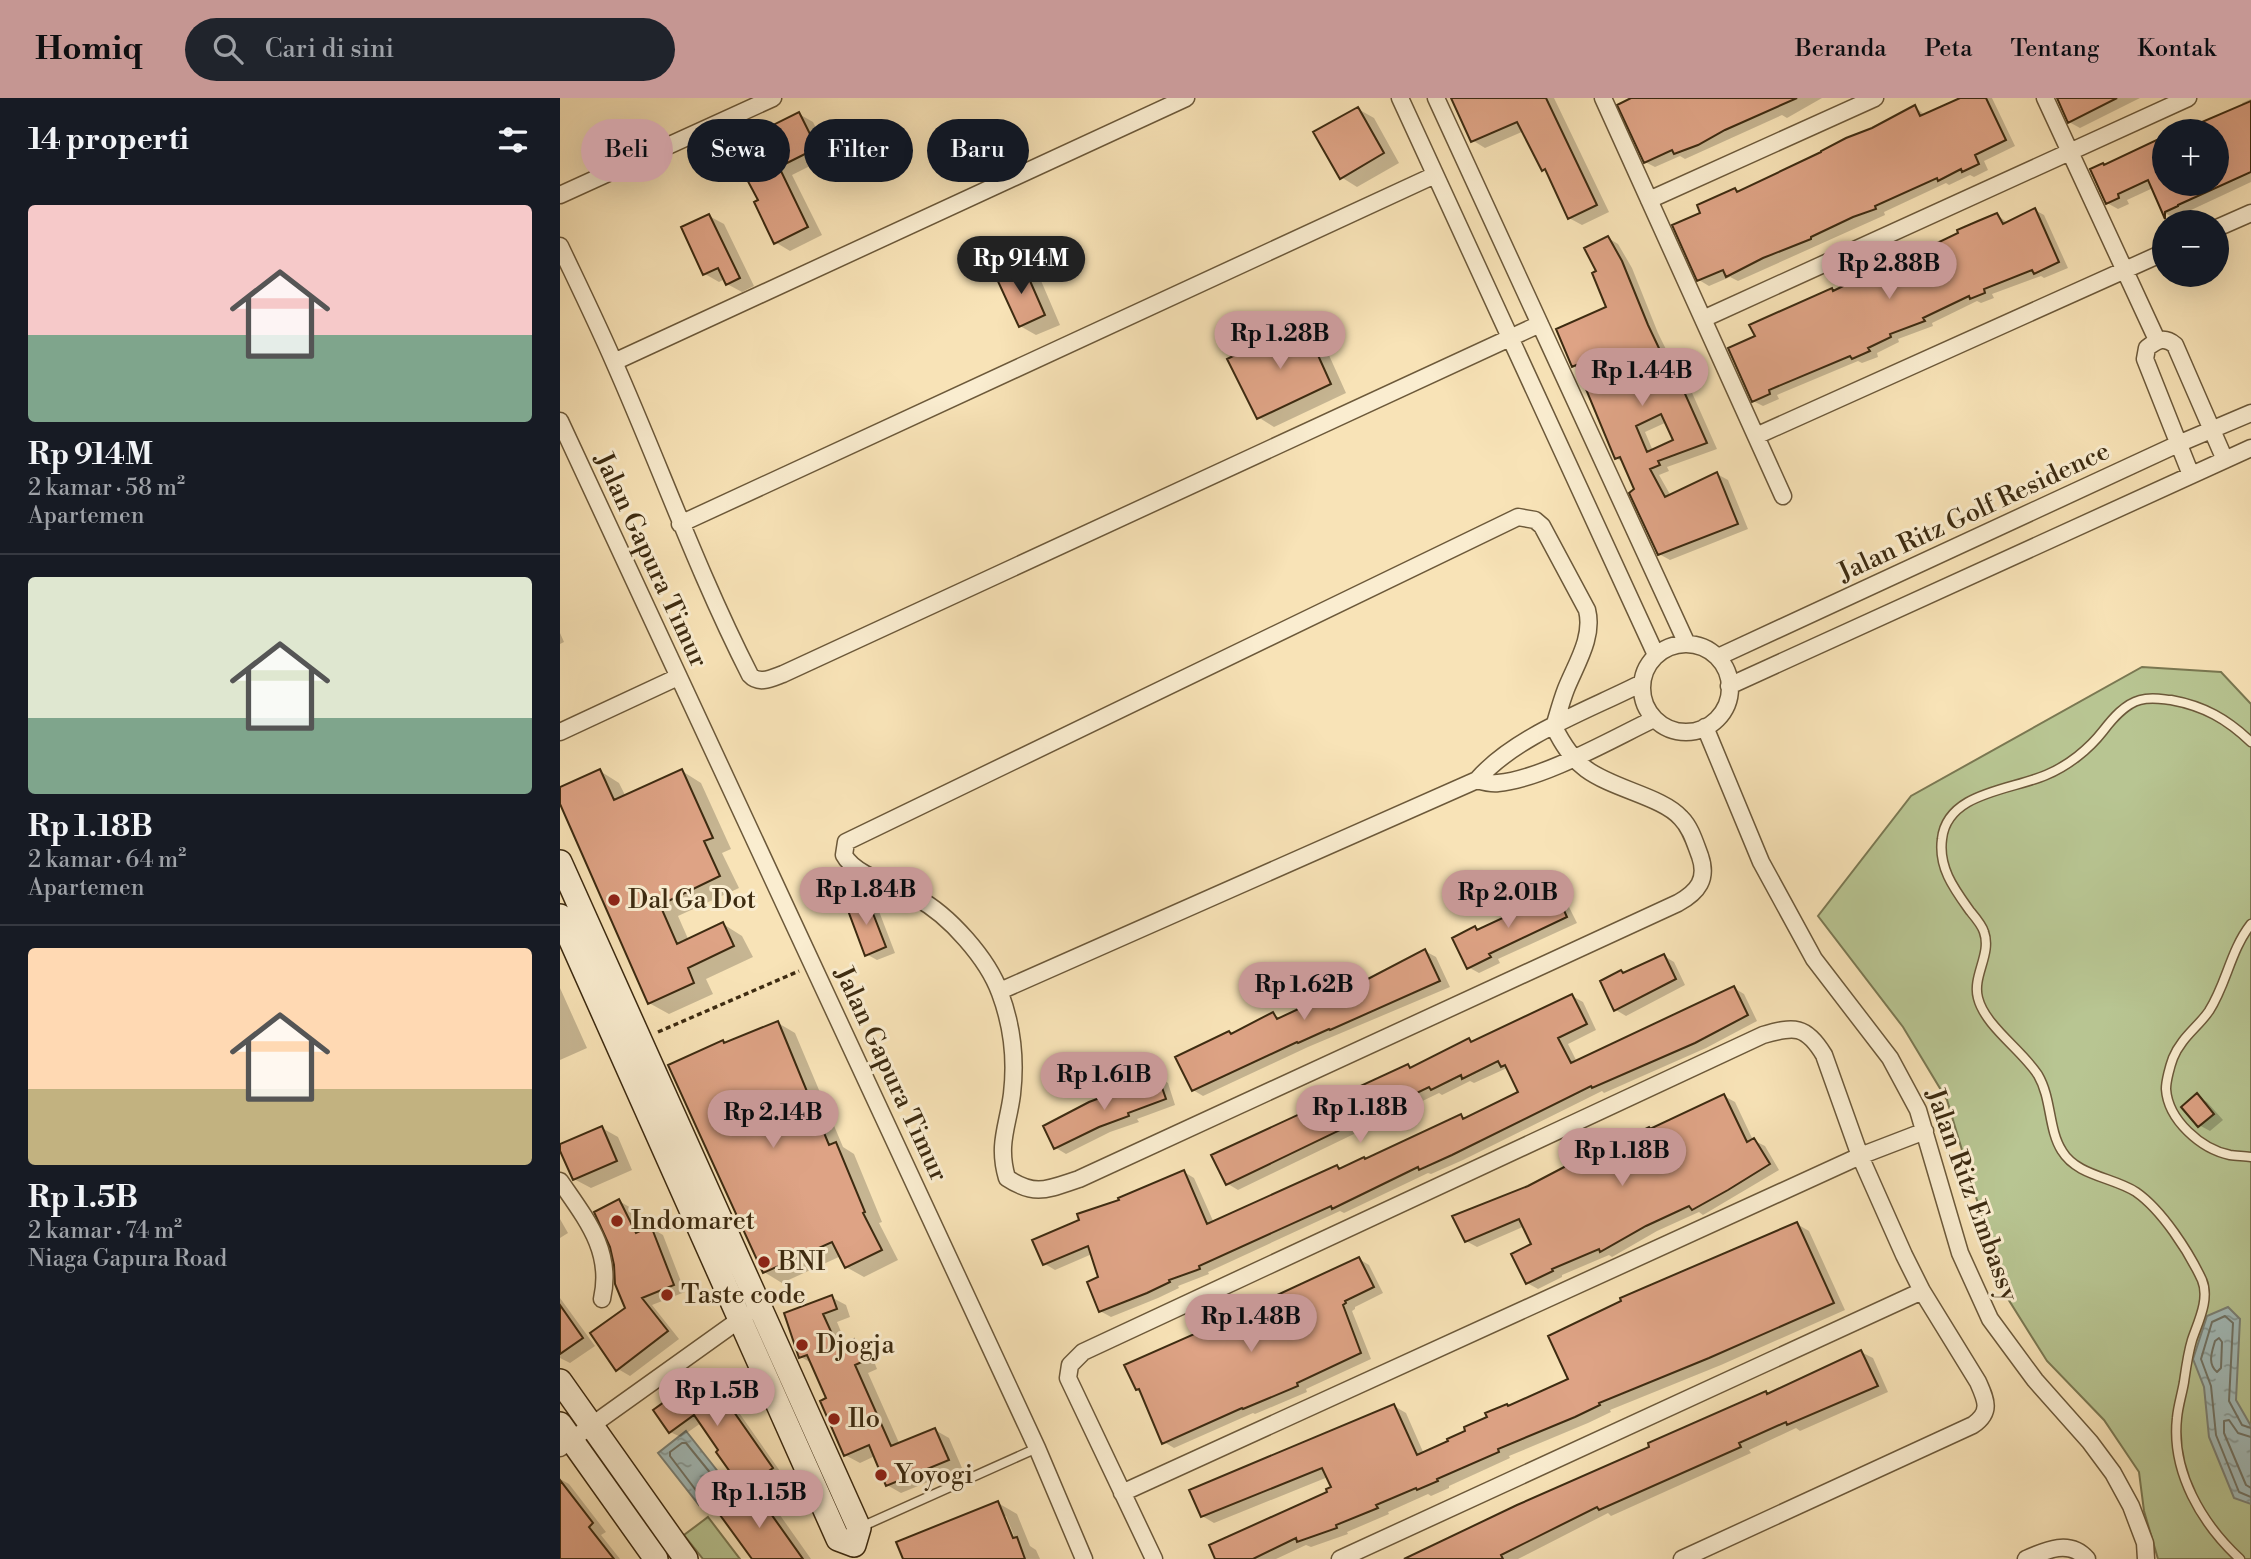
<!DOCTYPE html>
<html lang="id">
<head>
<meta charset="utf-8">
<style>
  body { margin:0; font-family:"Libre Bodoni",serif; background:#20242c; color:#f1f3f6; height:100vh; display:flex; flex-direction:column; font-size:26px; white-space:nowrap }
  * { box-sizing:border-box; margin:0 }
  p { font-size:23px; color:#9ea1a6 }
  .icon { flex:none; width:38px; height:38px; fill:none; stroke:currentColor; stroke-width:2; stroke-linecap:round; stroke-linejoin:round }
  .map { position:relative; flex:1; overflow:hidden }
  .side { display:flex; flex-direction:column; background:#171b24; width:560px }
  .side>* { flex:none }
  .hud { position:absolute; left:21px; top:21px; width:665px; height:63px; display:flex; gap:14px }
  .buttons { position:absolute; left:1592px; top:21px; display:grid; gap:14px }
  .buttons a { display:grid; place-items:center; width:77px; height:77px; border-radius:50%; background:#171b24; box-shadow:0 7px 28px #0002; font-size:35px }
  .price { position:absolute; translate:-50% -60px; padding:0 16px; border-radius:24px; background:#c59692; color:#111; font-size:23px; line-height:46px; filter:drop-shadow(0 2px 4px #0008) }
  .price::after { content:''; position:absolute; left:50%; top:42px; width:21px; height:16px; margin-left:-10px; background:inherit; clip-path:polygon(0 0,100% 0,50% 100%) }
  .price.active { background:#222; color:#fff }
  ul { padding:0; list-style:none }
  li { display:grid; align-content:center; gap:14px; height:371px; padding:0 28px }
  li+li { border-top:2px solid #363941 }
  li span { display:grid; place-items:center; height:217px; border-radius:7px; color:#555 }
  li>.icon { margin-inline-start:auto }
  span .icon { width:126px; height:126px; fill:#fffc; stroke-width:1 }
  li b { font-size:30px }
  h2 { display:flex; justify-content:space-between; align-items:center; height:84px; padding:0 28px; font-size:30px }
  .tag { padding:0 24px; border-radius:32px; background:#171b24; box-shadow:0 7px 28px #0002; font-size:24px; line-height:63px }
  .tag.active { background:#c59692; color:#111 }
  header { display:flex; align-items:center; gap:42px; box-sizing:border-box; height:98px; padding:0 35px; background:#c59692; color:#111 }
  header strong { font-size:33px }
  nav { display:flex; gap:38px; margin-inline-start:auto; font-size:24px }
  .search { width:490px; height:63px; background:#20242c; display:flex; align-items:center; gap:18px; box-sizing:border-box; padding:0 24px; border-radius:38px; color:#9ea1a6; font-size:26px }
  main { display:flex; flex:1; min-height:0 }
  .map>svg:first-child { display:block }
  .green { fill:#b8c592; stroke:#7a7852; stroke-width:2 }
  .water { fill:url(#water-ripples); stroke:#7a8176; stroke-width:2 }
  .shadow { fill:#0003; fill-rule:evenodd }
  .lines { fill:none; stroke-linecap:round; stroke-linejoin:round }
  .shore { stroke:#707365; stroke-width:2 }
  .building { fill:#dea385; stroke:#3d2b11; stroke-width:2; fill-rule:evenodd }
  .lane-casing { stroke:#6c593a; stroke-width:11 }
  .street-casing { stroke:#6c593a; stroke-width:19 }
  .secondary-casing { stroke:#3d2b11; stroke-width:26 }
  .path { stroke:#3d2b11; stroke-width:3.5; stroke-dasharray:5 3.5; stroke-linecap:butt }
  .lane { stroke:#faedd0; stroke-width:8 }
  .street { stroke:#faedd0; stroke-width:16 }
  .secondary { stroke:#faedd0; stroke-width:23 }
  .poi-dot { fill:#8f2418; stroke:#faedd0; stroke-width:2.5 }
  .labels { text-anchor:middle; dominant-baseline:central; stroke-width:6; stroke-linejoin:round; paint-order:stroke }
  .street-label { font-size:26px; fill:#3d2b11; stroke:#faedd0 }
  .poi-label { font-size:26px; fill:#3d2b11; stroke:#faedd0; text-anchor:start }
</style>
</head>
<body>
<header>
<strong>Homiq</strong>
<div class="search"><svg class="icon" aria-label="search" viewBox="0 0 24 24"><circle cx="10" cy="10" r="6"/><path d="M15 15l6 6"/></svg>Cari di sini</div>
<nav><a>Beranda</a><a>Peta</a><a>Tentang</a><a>Kontak</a></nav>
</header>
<main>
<section class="side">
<h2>14 properti<svg class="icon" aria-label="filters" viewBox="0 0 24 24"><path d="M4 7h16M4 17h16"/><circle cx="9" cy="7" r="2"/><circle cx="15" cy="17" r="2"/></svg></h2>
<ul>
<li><span style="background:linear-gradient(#f6c9c9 60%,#7fa58c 0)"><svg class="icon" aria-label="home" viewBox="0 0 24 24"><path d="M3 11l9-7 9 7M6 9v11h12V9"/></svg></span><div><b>Rp 914M</b><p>2 kamar · 58 m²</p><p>Apartemen</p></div></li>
<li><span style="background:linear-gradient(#dfe7d0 65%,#7fa58c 0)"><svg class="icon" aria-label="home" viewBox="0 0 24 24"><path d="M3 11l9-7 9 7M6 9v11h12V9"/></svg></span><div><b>Rp 1.18B</b><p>2 kamar · 64 m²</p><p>Apartemen</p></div></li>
<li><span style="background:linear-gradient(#ffd9b3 65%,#c2b280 0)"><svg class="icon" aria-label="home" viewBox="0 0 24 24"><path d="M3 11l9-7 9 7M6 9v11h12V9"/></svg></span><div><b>Rp 1.5B</b><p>2 kamar · 74 m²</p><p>Niaga Gapura Road</p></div></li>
</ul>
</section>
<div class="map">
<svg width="1691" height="1461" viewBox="0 0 1691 1461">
  <defs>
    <pattern id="water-ripples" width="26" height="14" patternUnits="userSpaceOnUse" patternTransform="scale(1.75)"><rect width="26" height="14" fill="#a2bbb9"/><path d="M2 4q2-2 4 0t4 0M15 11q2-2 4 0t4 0" fill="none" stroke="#859895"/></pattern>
  </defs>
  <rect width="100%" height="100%" fill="#f8e3b7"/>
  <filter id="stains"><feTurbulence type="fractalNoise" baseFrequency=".00286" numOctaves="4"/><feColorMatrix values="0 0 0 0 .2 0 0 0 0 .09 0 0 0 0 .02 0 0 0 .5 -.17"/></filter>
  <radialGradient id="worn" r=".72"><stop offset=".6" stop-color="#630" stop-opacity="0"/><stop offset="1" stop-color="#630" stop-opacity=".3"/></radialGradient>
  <path class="green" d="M1582,569L1661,574L1691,606V1461H1598L1584,1413L1579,1374L1544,1322L1487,1263L1445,1196L1387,1002L1343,929L1258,818L1351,698Z
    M148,1419L180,1461H143L124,1437Z"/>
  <path class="water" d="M1668,1209L1680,1221L1676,1302L1691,1328V1406L1674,1400L1649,1339L1644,1289L1633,1261L1647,1218Z
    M126,1333L167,1385L139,1407L98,1355Z"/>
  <path class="shadow" d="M892,0H994L1049,114L1022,127L1009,120L989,75L983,71L964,33L925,50L912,42Z
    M1072,0H1262L1227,20L1222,17L1125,61L1120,58L1095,69L1085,64Z
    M1404,0H1432L1455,48L1424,63L1428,72L1414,79L1410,77L1389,87L1386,85L1324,114L1325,117L1178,183L1170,179L1149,188L1139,182L1143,116L1175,92L1179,94L1313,32L1355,9L1366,18Z
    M1498,0H1580L1520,30L1509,24Z
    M1691,1V84L1614,120L1603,114L1593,90L1567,102L1569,106L1558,111L1547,105L1543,67L1605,86H1657V33H1622L1683,8L1682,5Z
    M798,11L814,20L839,65L797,89L781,79Z
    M239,16L253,24L270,58L232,77L262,137L230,153L215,144L200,103L199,31L203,34Z
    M1475,112L1484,117L1508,170L1484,180L1481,178L1432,196L1434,200L1421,205L1417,203L1372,225L1373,228L1338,241L1339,244L1317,255L1318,259L1302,265L1298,263L1217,297L1219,301L1203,308L1193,303L1197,238L1272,192L1275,194L1322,174L1437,117L1448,125Z
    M149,118L164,126L194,188L182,194L167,186L165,181L159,184L145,176Z
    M1048,140L1058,146L1072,170L1098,235L1122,284L1129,288L1157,351L1107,369L1109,373L1099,377L1111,398L1157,376L1168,382L1188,431L1110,462L1099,456L1077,392L1064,365L1056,360L1020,271L1014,268L1048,209L1038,174ZM1107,324L1115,343L1093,353L1085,334Z
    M463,169L479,178L500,227L476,237L460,228Z
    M743,226L759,235L786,295L714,329L698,319Z
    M0,535L4,544L0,546Z
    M40,673L59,685L66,699L122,673L141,685L171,751L162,755L179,790L118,818L129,843L163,826L182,838L193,859L146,881L153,896L109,916L89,905L0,702V691Z
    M996,797L1006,803L1017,825L938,861L940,865L919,875L908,869L915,830L920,833Z
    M306,802L317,808L335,855L317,862L306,856Z
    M865,853L876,859L890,889L748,949L643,998L633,992L673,937L713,916L721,921L781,895Z
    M1104,858L1114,864L1125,887L1066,918L1056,912L1065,876Z
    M0,890L27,950L0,962Z
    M1174,890L1184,896L1197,923L1146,950L1044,995L1042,993L903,1062L871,1076L868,1075L784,1115L780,1113L648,1174L649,1176L618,1188L619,1190L598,1200L551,1219L540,1213V1180L532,1156L495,1172L485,1166L561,1103L624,1074L634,1080L654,1125L777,1069L781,1072L807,1062L901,1018L907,1021L961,994L947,970L914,985L910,983L882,997L879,995L678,1092L668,1086L848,968L852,970L909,942L913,945L1012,898L1023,904L1036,932L1008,946L1017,964Z
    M218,925L235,935L283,1049L294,1056L322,1124L319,1125L338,1162L304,1179L286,1169L281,1158L222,1185L204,1174L163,944L166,946Z
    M598,979L608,985L615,1007L577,1021L579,1024L550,1034L506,1056L496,1050Z
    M1164,998L1175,1004L1193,1042L1205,1048L1219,1072L1143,1117L1139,1114L1097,1133L1052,1159L1049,1157L1002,1177V1179L978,1191L967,1185L973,1147L965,1128L917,1149L906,1143L968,1090L1029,1058L1032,1060Z
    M1637,998L1647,1004L1663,1022L1650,1033L1639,1027Z
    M42,1030L58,1039L72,1072L31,1090L14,1081Z
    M59,1103L71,1110L83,1134L91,1130L103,1137L125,1194L92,1207L119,1241L70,1278L58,1271L67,1211Z
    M0,1121L8,1135L0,1140Z
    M1237,1126L1249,1133L1285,1212L1161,1267L1050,1312L1051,1314L1028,1325L949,1358L950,1360L889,1388V1390L871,1398L868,1396L828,1414L829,1416L787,1434L788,1436L751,1449L746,1447L716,1461H657L770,1395L773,1390L768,1379L654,1425L642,1418L834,1308L846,1315L864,1356L890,1344L949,1309L1010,1282Z
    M799,1161L809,1167L823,1195L795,1209V1211L792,1213L811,1261L746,1291L747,1294L695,1316L693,1315L614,1350L604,1344L583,1294L578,1291L719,1201Z
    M271,1199L286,1207L290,1219L277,1224L286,1246L294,1243L309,1251L317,1271L308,1275L340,1347L375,1332L389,1340L402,1370L341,1395L327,1387L315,1358L300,1365L285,1357L268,1301L253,1266L241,1259Z
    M0,1200L35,1248L10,1265L0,1260Z
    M1301,1254L1313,1260L1328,1294L1240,1333L1236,1330L1189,1352L1191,1355L1051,1418L1048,1415L958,1461H847L1092,1350L1206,1295L1209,1297Z
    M146,1276L156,1282L222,1376L196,1395L210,1403L251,1461H194L193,1395L185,1390L141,1325L121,1339L110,1334Z
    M0,1381L9,1386L46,1434L41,1437L60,1461H0Z
    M438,1405L457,1416L470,1448L476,1452L480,1461H345ZM442,1418H446L458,1448L455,1449Z"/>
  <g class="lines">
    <path class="shore" d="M1659,1240L1662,1244L1661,1270L1657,1274C1647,1265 1652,1254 1655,1243Z
      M1691,1330L1682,1327L1669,1303L1673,1225L1665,1218L1652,1224L1641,1261L1651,1288L1656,1337L1679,1394L1691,1399
      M1691,1339L1678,1335L1669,1322L1664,1323V1335L1686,1387L1691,1390
      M122,1345H126L156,1382L155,1386L142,1396L138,1395L110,1358V1354Z"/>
  </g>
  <path class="building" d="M891,0H986L1037,107L1008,121L985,71L982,73L957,24L911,44Z
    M1071,0H1237L1165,32L1138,47L1114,56L1112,52L1084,65L1057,7Z
    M1400,0H1426L1446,42L1415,57L1419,66L1402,74L1401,71L1378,83L1377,80L1315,108L1316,111L1293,119L1251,139V141L1203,160L1166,179L1163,172L1137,183L1112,127L1140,115L1137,107L1175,90L1177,94L1261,54V53L1286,40L1312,30L1355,7L1360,18Z
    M1497,0H1557L1508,25Z
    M1691,3V74L1618,107V108L1605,114V121L1588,82L1558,96L1559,100L1546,106L1530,71L1543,65L1544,67L1605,38V86H1657V33H1621Z
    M798,9L824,55L780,81L753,34Z
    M239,14L257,50L219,69L248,129L214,146L194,104L198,102L168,46L199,29L201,33Z
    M1475,110L1499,164L1474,176L1472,172L1424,191L1425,195L1410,201L1409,198L1363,220L1365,223L1330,236L1331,239L1308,250L1310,253L1292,261L1290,258L1209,292L1210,296L1192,304L1168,250L1195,238L1189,227L1272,190L1273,193L1320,170L1321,172L1398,135L1397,132L1418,123L1437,115L1443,126Z
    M149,116L180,180L166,187L158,170L143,177L121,129Z
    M1048,138L1062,163L1088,227L1114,282L1118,280L1147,345L1098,363L1100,367L1090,371L1105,399L1157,374L1178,426L1098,457L1069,395L1074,391L1060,359L1055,361L1016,267L1012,269L996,231L1046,209L1032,175L1036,173L1024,150ZM1101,316L1113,342L1087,354L1076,328Z
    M463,167L485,217L459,229L436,179Z
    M743,224L771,286L697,321L667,261Z
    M40,671L54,702L122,671L153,740L144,743L160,778L100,807L117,846L163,824L174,848L128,870L134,885L88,906L0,706V689Z
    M996,795L1007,819L929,856L931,859L907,871L892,840L915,828L917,832Z
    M307,800L326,849L305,858L286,807Z
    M865,851L880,883L770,932L769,931L738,945L737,944L632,993L615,959L669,933L671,936L713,914L717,921L779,892L780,893L804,883Z
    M1104,856L1116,881L1054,913L1040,883L1061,872L1063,875Z
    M1174,888L1188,917L1135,945L1032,990L1031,988L892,1057L859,1072L858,1069L772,1111L771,1108L639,1168L640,1171L609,1182L610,1184L587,1195L539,1214L527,1184L538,1179L528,1148L483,1167L472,1142L519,1122L517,1116L559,1102L558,1100L624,1072L647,1126L777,1067L779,1071L804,1059L805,1061L901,1016L903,1021L958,994L945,967L941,969L938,963L902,981L901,977L871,992L869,989L666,1087L651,1057L848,966L850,970L909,940L911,944L1012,896L1027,926L998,940L1011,965Z
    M218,923L269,1047L276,1044L305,1114L303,1115L322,1152L285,1170L272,1144L203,1175L108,967L163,942L164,945Z
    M598,978L606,1001L568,1015L569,1018L539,1029L494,1051L483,1028L529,1004Z
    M1637,995L1654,1016L1638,1029L1621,1009Z
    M1164,996L1187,1044L1194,1040L1210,1066L1168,1092L1132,1112L1129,1108L1086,1128L1040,1154L1039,1151L992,1171L993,1173L966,1186L951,1156L971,1146L959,1121L905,1144L892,1118L968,1088L1029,1056L1030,1059L1089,1029L1090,1031Z
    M42,1028L57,1063L13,1082L0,1053V1046Z
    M59,1101L76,1135L91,1128L114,1187L82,1200L108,1233L56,1273L30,1235L65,1210L55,1186L54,1167L50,1149L34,1114Z
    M1237,1124L1274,1205L1149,1260L1039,1305L1040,1307L1015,1319L938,1351L939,1354L877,1381L878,1383L857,1392L856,1390L816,1407L818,1410L776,1427L777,1430L737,1444L736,1440L693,1461H655L649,1447L767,1394L766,1391L771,1389L762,1370L641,1419L629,1392L834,1306L857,1357L888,1343L887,1341L905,1333L904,1329L927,1319L925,1315L947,1306L948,1308L1008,1281L988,1238L1061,1203L1060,1200Z
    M799,1159L814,1189L785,1203L786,1205L783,1207L801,1255L737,1285L738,1288L683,1311L682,1310L602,1346L579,1291L576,1292L564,1267L716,1200L715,1198Z
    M272,1197L277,1211L263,1216L278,1249L294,1241L304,1263L295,1267L331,1348L375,1330L389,1362L326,1388L309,1347L284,1358L260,1303L266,1300L247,1257L239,1260L224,1215Z
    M0,1207L23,1240L0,1256Z
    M1301,1252L1318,1288L1227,1327L1226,1324L1179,1345L1181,1349L1039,1412L1037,1409L941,1457L943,1461H844L957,1407L1089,1349L1088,1345L1206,1293L1207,1296Z
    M146,1274L213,1370L183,1392L156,1354L158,1352L134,1317L109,1335L93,1312Z
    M0,1382L33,1425L29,1429L54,1461H0Z
    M194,1392L243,1461H192L160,1417Z
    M438,1403L453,1440L457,1439L465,1461H343L336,1444Z"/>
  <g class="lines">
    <defs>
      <path id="lane" d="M1691,826C1670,853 1667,885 1649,913C1638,929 1621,940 1613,960C1610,968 1606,983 1606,991C1608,1022 1641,1051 1670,1057C1676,1058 1684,1058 1691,1059
        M301,1429L477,1350
        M1680,1461C1642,1426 1611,1374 1617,1320C1618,1308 1622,1296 1624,1284C1626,1270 1628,1255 1632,1242C1638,1224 1650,1201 1642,1182C1629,1154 1602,1112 1576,1094C1553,1079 1517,1078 1502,1053C1488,1031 1492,1001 1478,977C1462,952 1425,928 1418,900C1412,878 1432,856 1424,834C1422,827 1415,819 1410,813C1395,792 1378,770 1382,741C1387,694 1452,692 1486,677C1508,668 1529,651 1543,633C1553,620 1565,606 1580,602C1591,599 1600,601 1611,602C1644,608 1667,621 1691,644"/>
      <path id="street" d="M840,0L1096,557
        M876,0L1127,546
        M1043,0L1223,398
        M1485,0L1597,242
        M0,97L213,0
        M1089,102L1315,0
        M1657,130L1691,115
        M0,148C18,186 37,225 54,264C100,368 138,475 190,577C199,587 212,580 223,576L980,226
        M1143,221L1628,0
        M54,264L626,0
        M0,323L477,1350L524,1461
        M1196,338L1605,154
        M1631,377L1585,261L1587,250C1597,242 1604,238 1615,247L1665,362
        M958,419L975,422L982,428L1027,512C1034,539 1016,566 1006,591C1001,604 998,616 994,629C1002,645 1011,660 1026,671C1053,691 1103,699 1121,720C1131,730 1135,745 1140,758C1148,781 1138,794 1118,805L519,1081C488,1091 476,1099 447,1080C437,1046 448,1028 452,996C456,962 452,927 440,895C428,861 389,817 357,800C336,789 294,777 284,757L286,744Z
        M120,426L875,77
        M1082 590a44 44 0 1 1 88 0a44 44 0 1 1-88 0Z
        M1158,559L1618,346L1691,315
        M1082,585C1029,612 955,638 917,682C924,684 931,686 938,685C983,681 1052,641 1094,621
        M1169,588L1691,350
        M1145,629L1201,764L1254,861L1330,960L1358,1012L1400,1155L1430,1221L1475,1282L1530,1344L1553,1375L1571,1408L1585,1445L1586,1461
        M0,634L118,579
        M440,893L917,682
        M0,1083C26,1121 53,1153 42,1201
        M0,1350L186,1217
        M562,1395L1300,1058L1365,1033
        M594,1461L508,1280L510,1267L523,1254L1203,937C1234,928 1246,927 1264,957L1300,1058L1344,1157L1362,1193L1418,1284C1426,1302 1432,1314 1413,1327L1122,1461
        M780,1461L1362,1193
        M1466,1461C1486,1452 1510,1441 1527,1461"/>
      <path id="secondary" d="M0,764L299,1430L294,1447L278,1441L0,818
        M0,1283L126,1461
        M0,1326L96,1461"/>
    </defs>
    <use href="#lane" class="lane-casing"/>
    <use href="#street" class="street-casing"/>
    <use href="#secondary" class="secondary-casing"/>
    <path class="path" d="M98,934L239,873"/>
    <use href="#lane" class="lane"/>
    <use href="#street" class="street"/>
    <use href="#secondary" class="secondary"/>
  </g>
  <g class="poi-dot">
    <circle cx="54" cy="802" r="7"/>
    <circle cx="57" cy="1123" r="7"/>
    <circle cx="204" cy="1164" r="7"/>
    <circle cx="107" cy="1197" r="7"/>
    <circle cx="242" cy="1247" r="7"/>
    <circle cx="274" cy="1321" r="7"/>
    <circle cx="321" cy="1377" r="7"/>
  </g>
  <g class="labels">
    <g class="street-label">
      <text transform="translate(1414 414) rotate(-25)">Jalan Ritz Golf Residence</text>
      <text transform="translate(91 462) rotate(65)">Jalan Gapura Timur</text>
      <text transform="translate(331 976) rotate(65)">Jalan Gapura Timur</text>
      <text transform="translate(1412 1097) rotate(70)">Jalan Ritz Embassy</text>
    </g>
    <g class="poi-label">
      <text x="68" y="802">Dal Ga Dot</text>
      <text x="71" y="1123">Indomaret</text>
      <text x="218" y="1164">BNI</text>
      <text x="121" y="1197">Taste code</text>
      <text x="256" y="1247">Djogja</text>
      <text x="288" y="1321">Ilo</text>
      <text x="335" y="1377">Yoyogi</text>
    </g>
  </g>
  <rect width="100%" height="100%" filter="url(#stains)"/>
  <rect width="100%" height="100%" fill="url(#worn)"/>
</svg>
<div class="buttons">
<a>+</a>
<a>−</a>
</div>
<b class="price active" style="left:461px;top:198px">Rp 914M</b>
<b class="price" style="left:1329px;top:203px">Rp 2.88B</b>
<b class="price" style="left:720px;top:273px">Rp 1.28B</b>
<b class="price" style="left:1082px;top:310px">Rp 1.44B</b>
<b class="price" style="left:306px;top:829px">Rp 1.84B</b>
<b class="price" style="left:948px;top:832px">Rp 2.01B</b>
<b class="price" style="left:744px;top:924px">Rp 1.62B</b>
<b class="price" style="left:544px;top:1014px">Rp 1.61B</b>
<b class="price" style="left:800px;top:1047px">Rp 1.18B</b>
<b class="price" style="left:213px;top:1052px">Rp 2.14B</b>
<b class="price" style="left:1062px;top:1090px">Rp 1.18B</b>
<b class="price" style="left:691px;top:1256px">Rp 1.48B</b>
<b class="price" style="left:157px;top:1330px">Rp 1.5B</b>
<b class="price" style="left:199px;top:1432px">Rp 1.15B</b>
<div class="hud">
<a class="tag active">Beli</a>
<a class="tag">Sewa</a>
<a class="tag">Filter</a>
<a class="tag">Baru</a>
</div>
</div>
</main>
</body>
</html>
